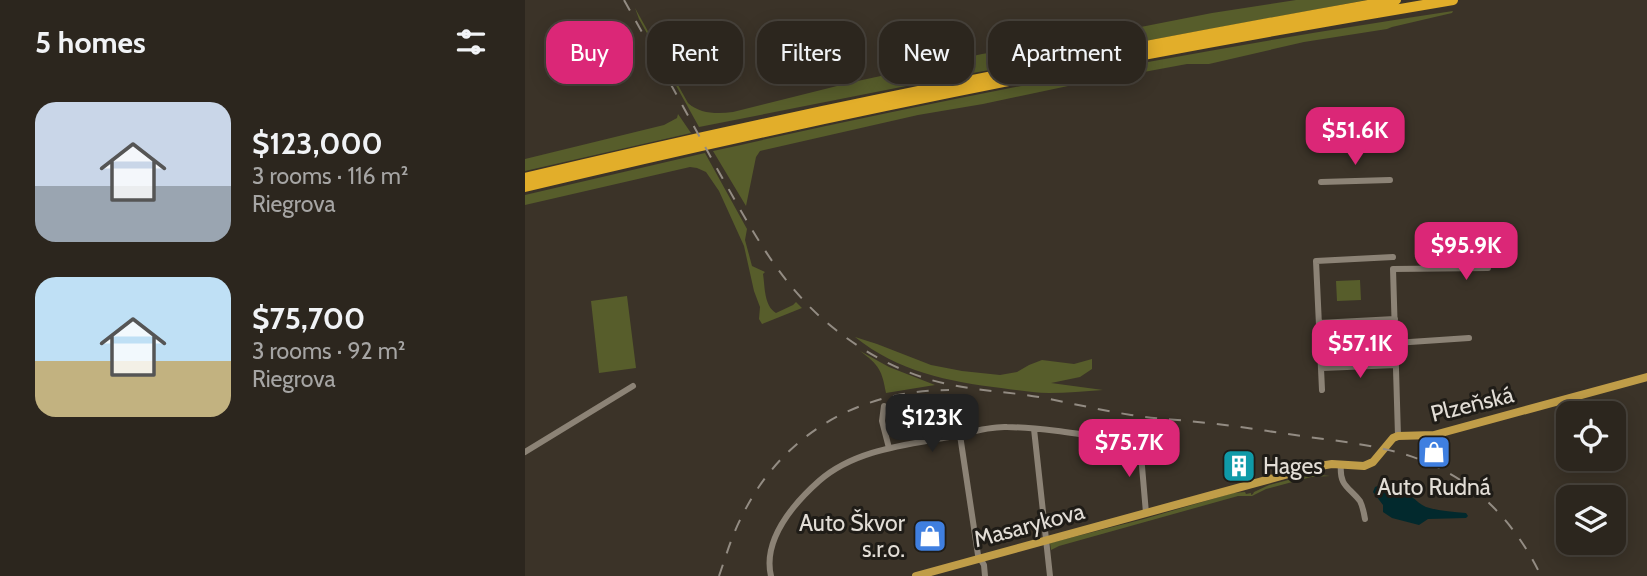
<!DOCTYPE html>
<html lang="en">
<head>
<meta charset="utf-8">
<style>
  body { margin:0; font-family:Cabin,sans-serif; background:#342e27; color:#f1f3f6; height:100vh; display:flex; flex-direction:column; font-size:26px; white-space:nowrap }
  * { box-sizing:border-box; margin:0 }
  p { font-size:23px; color:#a6a5a4 }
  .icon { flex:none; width:38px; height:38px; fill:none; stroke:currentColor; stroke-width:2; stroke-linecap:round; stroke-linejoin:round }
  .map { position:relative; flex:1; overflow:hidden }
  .side { display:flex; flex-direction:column; background:#2c261e; width:525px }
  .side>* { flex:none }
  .guide { position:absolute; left:21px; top:21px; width:665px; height:63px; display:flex; gap:14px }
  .fabs { position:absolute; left:1031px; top:401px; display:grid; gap:14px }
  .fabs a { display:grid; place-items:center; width:70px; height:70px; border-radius:14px; background:#2c261e; box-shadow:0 4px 18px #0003,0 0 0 2px #48433c; font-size:35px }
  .price { position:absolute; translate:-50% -60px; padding:0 16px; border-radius:14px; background:#db2777; color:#fff; font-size:23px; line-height:46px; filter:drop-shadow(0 2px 4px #0008) }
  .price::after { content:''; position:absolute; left:50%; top:42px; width:21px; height:16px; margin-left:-10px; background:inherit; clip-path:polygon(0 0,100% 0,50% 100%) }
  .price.on { background:#222; color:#fff }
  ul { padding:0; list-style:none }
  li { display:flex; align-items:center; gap:21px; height:175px; padding:0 35px }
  li span { display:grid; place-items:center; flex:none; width:196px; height:140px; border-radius:21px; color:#555 }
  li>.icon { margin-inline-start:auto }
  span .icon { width:84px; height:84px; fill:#fffc; stroke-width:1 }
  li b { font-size:30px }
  h2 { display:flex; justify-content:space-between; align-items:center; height:84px; padding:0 35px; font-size:30px }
  .chip { padding:0 24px; border-radius:21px; background:#2c261e; box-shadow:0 4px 18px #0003,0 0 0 2px #48433c; font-size:24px; line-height:63px }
  .chip.on { background:#db2777; color:#fff }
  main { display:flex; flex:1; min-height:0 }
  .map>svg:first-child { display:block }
  .green { fill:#575d2b }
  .water { fill:#02292d }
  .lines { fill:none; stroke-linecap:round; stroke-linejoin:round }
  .minor { stroke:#8c8376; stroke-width:6 }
  .major { stroke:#c09d48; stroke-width:8 }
  .highway { stroke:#e2ae2a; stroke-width:10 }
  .rail { stroke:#938c83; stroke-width:2; stroke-dasharray:12 12; stroke-linecap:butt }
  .labels { text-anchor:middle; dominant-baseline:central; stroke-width:6; stroke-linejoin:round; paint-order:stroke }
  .street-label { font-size:23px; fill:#e2ddd6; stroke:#1f1c17 }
  .poi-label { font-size:23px; fill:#e2ddd6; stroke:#1f1c17; text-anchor:start }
</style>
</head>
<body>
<main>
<section class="side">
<h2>5 homes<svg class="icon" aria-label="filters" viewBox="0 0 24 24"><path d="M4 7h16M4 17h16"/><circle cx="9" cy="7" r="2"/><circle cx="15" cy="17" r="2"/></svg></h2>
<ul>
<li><span style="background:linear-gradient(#c9d6e8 60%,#9aa5b1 0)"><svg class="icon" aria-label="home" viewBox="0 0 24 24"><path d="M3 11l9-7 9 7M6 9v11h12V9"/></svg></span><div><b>$123,000</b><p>3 rooms · 116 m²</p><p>Riegrova</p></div></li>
<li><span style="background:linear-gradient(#bfe0f5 60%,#c2b280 0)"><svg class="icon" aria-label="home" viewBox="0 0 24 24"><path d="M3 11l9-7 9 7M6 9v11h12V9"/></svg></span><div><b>$75,700</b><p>3 rooms · 92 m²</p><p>Riegrova</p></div></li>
</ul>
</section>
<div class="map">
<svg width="1122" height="576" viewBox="0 0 1122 576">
  <rect width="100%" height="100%" fill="#3b3328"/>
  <path class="green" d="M771,0H842L448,73L446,70L437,75L174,127L114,19L110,8L163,103C175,114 192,114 208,112L328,82L457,54L580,34L687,13Z
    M928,11L927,13L867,27L862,29L779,42L684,64H662L543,86L458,104L393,115L235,151L231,157L221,206L188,151C433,96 680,48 928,11Z
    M153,114L166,133L0,171V159L139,125L152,118Z
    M180,153L222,229L220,240L227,266L240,272L238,274C240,287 239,306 251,313L268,305L271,302L277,308L237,324L234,319L235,307L229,291L219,246L194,191L181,172L172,168L165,167L0,205V195Z
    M835,280L836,300L812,301L811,281Z
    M102,296L111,368L74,373L66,301Z
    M330,337L352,344L406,365L437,371L475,375L492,372L504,365L517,360L549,364L567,359V369L555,377L526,383L578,390C560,391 542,393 524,393C508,393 492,390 476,388C424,382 372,371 330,337Z
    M335,351L364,367L410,385L361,393C357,370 354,365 335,351Z
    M786,474L805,476L786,477L741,489L727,496H713L534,546L526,550L525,543L619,519L708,493L720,492L721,494L726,493V495L728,494L729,492L744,485Z"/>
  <path class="water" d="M855,485C867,486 877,488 887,497C891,500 896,505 901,507C914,511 928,512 941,513L943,516L941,518L903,519L894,525L867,518L858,512V505L848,492L850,487Z"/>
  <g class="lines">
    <path class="minor" d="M796,182L865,180
      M794,323L870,319
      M795,334L870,330
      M870,343L944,338
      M796,359L871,355
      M797,368L871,365
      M797,390L791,261L868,257
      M359,406L357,421L364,448
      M509,429L525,576
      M435,435L453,555L459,565L460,576
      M873,436L868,269L963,268
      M0,452L108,386
      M816,465C814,486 824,487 835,501C838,507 839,513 840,519
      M246,576C240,551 253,527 268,508C276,498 285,489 294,481C329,450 380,445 424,437C443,433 464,426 482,427C526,428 571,437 615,443L621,513"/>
    <path class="major" d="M391,576L789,467L807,464L839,466L848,462L868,438L873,436L909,435L1122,377"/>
    <path class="highway" d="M0,178C288,109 579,52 871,0
      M0,187C307,113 617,52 928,0"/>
    <path class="rail" d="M99,0C130,55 160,110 190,165C225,226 254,286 311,330C344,356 385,377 427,385C455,391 485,392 514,397C545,403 575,410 606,415C632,419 657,420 683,423C712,426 741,431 770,435C816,442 865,445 908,465C957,487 993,528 1016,576
      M194,576C201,556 207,535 217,516C257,434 335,390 424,390"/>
  </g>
  <defs>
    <symbol id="shop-square" viewBox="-11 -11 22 22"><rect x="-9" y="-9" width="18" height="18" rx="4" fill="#3f7fe0" stroke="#1f1c17"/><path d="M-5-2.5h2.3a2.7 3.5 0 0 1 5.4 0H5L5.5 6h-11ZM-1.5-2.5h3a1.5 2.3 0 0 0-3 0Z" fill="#fff"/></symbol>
    <symbol id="building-square" viewBox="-11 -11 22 22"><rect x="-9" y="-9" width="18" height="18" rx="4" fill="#0f9aa8" stroke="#1f1c17"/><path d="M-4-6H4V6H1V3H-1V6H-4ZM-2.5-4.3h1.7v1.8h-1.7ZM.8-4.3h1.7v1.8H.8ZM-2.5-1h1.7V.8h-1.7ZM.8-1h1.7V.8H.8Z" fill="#fff"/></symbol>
  </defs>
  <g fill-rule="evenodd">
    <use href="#shop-square" x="890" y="433" width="38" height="38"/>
    <use href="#building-square" x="695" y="447" width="38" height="38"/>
    <use href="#shop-square" x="386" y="517" width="38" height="38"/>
  </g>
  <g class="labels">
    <g class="street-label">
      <text transform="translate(947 404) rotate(-14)">Plzeňská</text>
      <text transform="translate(504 525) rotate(-15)">Masarykova</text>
    </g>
    <g class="poi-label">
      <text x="738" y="466">Hages</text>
      <text x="909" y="487" text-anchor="middle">Auto Rudná</text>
      <text x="380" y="523" text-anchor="end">Auto Škvor<tspan x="380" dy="26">s.r.o.</tspan></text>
    </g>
  </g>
</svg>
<div class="fabs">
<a><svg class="icon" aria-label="locate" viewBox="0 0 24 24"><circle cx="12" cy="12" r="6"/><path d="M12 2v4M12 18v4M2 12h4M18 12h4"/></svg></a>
<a><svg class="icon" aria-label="layers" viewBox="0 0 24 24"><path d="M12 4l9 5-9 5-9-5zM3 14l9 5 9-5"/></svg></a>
</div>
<b class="price" style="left:830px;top:167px">$51.6K</b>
<b class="price" style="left:941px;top:282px">$95.9K</b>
<b class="price" style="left:835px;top:380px">$57.1K</b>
<b class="price on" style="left:407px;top:454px">$123K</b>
<b class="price" style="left:604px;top:479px">$75.7K</b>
<div class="guide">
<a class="chip on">Buy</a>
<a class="chip">Rent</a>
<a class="chip">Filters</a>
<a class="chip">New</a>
<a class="chip">Apartment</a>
</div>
</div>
</main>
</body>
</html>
